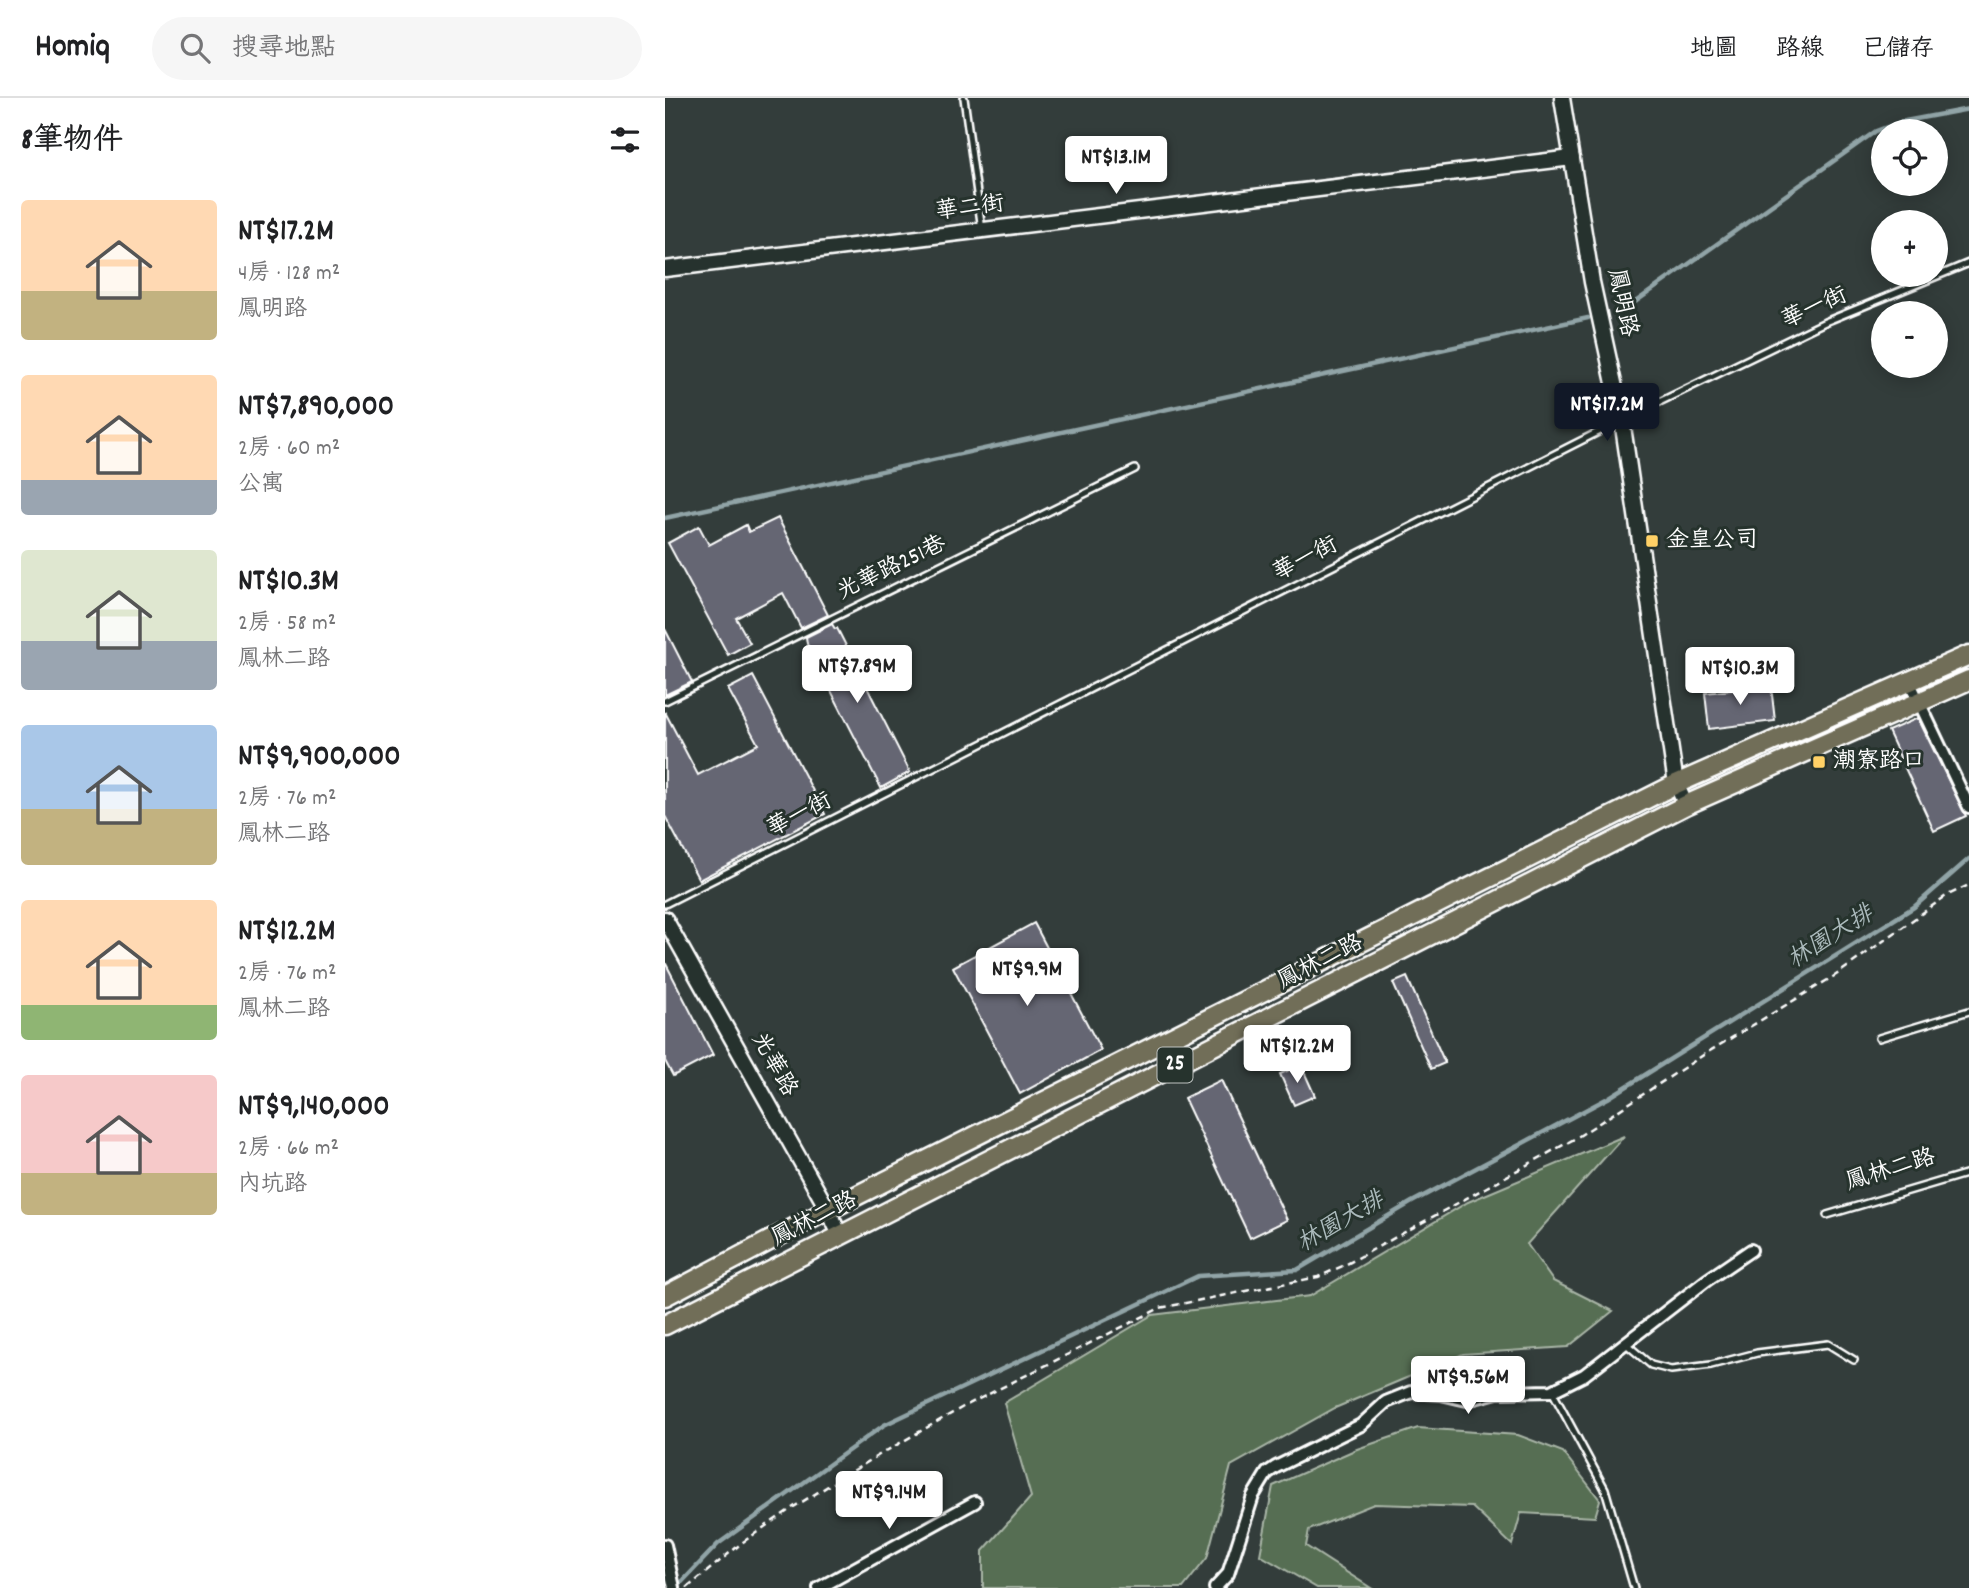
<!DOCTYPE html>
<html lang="zh-TW">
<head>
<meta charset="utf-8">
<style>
  body { margin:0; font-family:Dekko,"LXGW WenKai TC",sans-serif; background:#f6f6f6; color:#202124; height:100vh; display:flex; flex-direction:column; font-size:26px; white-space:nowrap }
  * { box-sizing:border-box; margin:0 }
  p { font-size:23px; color:#757577 }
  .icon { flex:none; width:38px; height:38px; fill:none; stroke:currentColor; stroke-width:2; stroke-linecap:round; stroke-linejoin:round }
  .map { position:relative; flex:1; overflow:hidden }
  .side { display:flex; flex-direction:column; background:#fff; width:665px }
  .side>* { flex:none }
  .fabs { position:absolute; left:1206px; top:21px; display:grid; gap:14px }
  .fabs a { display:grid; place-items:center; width:77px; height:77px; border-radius:50%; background:#fff; box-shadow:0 4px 18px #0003; font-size:35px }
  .price { position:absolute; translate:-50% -60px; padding:0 16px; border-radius:7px; background:#fff; color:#222; font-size:23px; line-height:46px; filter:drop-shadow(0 2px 4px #0008) }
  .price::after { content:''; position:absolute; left:50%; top:42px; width:21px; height:16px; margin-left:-10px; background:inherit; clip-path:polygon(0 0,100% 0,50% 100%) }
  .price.on { background:#111827; color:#fff }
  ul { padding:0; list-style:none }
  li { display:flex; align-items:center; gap:21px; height:175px; padding:0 21px }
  li span { display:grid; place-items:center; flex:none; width:196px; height:140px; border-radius:7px; color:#555 }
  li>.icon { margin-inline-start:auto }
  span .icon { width:84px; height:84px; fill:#fffc; stroke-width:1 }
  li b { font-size:30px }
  h2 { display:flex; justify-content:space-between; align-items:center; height:84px; padding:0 21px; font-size:30px }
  header { display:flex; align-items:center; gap:42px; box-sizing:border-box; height:98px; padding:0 35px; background:#fff; border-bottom:2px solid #e0e0e0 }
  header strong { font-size:33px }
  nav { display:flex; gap:38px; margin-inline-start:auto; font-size:24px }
  .search { width:490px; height:63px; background:#f6f6f6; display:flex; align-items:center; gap:18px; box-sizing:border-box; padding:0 24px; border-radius:38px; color:#757577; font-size:26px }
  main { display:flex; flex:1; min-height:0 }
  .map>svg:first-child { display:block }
  .green { fill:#566e52; stroke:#aab6a8; stroke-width:2 }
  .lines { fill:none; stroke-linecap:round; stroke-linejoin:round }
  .stream { stroke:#91a4a7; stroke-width:4.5 }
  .building { fill:#656673; stroke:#fff; stroke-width:2 }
  .service-casing { stroke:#fff; stroke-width:10 }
  .minor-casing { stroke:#fff; stroke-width:16 }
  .tertiary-casing { stroke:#fff; stroke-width:19 }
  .primary-casing { stroke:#fff; stroke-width:23 }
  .path { stroke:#fff; stroke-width:2.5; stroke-dasharray:7 5; stroke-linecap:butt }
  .service { stroke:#26332d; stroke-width:5 }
  .minor { stroke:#26332d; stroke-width:10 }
  .tertiary { stroke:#26332d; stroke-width:14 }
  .primary { stroke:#716e59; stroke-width:18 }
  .poi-dot { fill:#ffd166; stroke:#26332d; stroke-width:2.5 }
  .labels { text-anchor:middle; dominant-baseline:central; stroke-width:6; stroke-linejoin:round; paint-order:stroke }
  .shield { fill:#26332d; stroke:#bec2c0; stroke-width:2 }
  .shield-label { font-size:21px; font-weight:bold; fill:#fff }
  .street-label { font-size:23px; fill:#fff; stroke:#26332d }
  .poi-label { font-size:23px; fill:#fff; stroke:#26332d; text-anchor:start }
  .water-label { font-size:24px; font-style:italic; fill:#acbbbd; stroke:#26332d }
</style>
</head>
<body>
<header>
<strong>Homiq</strong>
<div class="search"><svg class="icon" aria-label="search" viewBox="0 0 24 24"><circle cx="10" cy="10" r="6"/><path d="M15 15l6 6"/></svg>搜尋地點</div>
<nav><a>地圖</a><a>路線</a><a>已儲存</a></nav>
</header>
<main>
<section class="side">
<h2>8筆物件<svg class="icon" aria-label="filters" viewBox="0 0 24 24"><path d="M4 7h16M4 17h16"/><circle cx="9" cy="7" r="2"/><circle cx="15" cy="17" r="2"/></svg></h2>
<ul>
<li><span style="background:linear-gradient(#ffd9b3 65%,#c2b280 0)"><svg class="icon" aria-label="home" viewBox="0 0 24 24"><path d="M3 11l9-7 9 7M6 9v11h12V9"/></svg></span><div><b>NT$17.2M</b><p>4房 · 128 m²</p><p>鳳明路</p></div></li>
<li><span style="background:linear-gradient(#ffd9b3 75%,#9aa5b1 0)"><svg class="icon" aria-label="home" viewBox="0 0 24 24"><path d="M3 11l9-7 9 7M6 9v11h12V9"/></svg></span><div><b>NT$7,890,000</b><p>2房 · 60 m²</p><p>公寓</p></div></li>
<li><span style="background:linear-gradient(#dfe7d0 65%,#9aa5b1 0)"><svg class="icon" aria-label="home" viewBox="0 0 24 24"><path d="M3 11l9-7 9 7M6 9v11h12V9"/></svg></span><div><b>NT$10.3M</b><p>2房 · 58 m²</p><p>鳳林二路</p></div></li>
<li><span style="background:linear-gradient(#a9c7e8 60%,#c2b280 0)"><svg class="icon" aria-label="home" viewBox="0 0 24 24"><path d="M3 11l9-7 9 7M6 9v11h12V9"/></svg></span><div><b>NT$9,900,000</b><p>2房 · 76 m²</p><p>鳳林二路</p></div></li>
<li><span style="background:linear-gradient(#ffd9b3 75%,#8fb573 0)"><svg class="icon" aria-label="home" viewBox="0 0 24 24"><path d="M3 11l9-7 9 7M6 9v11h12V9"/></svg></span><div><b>NT$12.2M</b><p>2房 · 76 m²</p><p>鳳林二路</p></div></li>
<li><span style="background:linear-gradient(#f6c9c9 70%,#c2b280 0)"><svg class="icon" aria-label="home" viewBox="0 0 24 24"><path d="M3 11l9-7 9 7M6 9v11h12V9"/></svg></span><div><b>NT$9,140,000</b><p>2房 · 66 m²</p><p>內坑路</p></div></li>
</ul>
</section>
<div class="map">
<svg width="1304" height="1490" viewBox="0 0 1304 1490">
  <rect width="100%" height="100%" fill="#333d3b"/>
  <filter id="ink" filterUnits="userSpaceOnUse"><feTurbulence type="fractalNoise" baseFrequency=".0143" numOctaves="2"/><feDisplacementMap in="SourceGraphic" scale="14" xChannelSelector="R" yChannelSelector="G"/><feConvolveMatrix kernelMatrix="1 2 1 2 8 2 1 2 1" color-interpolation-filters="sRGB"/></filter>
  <g filter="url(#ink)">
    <path class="green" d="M959,1038L862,1146L888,1183L948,1213L903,1249L798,1256L670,1310L566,1368L542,1460L518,1490H318V1453L366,1399L339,1305L487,1217L645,1198L803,1104Z
      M753,1330L853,1337L898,1354L935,1402L930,1419L856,1415L847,1447L807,1409L709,1406L644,1432L641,1448L706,1490H652L595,1457L608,1388L692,1351Z"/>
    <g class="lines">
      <path class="stream" d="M966,207L1211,33L1235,24L1304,11
        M0,420L923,220
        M14,1487L53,1446L219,1327L533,1178L632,1172L747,1104L943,1000L1249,809L1304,761"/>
    </g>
    <path class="building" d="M113,420L163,517L136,530L118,495L71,520L85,545L63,557L3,445L34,428L44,447L81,427L84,434Z
      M167,526L170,531L172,530L245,674L216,690L142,546L141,539Z
      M0,531L27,584L0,597Z
      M88,578L160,716L34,782L0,718V614L33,677L93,646L63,591Z
      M1106,588L1110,623L1044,631L1040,595Z
      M1253,620L1301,718L1269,733L1223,633Z
      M369,825L436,952L355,996L288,869Z
      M0,864L48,957L8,978L0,963Z
      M742,879L780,965L766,971L728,885Z
      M636,967L650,998L629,1007L615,976Z
      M556,982L622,1122L585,1140L519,1000Z"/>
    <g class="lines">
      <defs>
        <path id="service" d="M299,0L317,132
          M0,603L470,371
          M0,806L957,322L1160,224L1304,165
          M1214,940L1304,913
          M1162,1117L1304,1075
          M960,1245L986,1267L1006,1272L1046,1267L1092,1255L1163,1246L1189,1262
          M887,1293L940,1391L969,1490"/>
        <path id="minor" d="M1244,583L1304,709
          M0,1447L9,1490
          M154,1490L310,1404
          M550,1490L563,1476L588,1398L602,1375L611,1369L696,1327L721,1304L746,1294L776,1296L802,1302L832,1294L887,1293L919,1277L1042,1182L1086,1152"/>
        <path id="tertiary" d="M897,0L927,184L957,322L1011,686L1021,707
          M0,171L907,60
          M0,821L163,1112L175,1137"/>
        <path id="primary" d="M0,1198L163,1112L1011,686L1304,557
          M0,1227L1021,707L1304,582"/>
      </defs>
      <use href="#service" class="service-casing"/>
      <use href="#minor" class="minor-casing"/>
      <use href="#tertiary" class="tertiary-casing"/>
      <use href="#primary" class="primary-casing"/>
      <path class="path" d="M22,1490L78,1444L127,1410L214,1357L298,1309L495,1210L653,1179L680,1167L911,1040L1043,954L1171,877L1281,798L1304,787"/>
      <use href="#service" class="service"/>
      <use href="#minor" class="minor"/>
      <use href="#tertiary" class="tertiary"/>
      <use href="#primary" class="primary"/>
    </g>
  </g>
  <g class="poi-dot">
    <rect x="980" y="436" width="14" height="14" rx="3.5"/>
    <rect x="1147" y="657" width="14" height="14" rx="3.5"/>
  </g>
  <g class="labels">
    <rect class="shield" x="492.5" y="949.5" width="35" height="35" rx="5"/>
    <g class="shield-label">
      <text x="510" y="967">25</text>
    </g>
    <g class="street-label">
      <text transform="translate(305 111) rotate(-7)">華二街</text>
      <text transform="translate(956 205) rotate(78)">鳳明路</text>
      <text transform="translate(1150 211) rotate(-24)">華一街</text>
      <text transform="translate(641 462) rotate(-27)">華一街</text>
      <text transform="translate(227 471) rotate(-26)">光華路251巷</text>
      <text transform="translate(135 718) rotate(-27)">華一街</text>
      <text transform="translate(656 865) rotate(-27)">鳳林二路</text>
      <text transform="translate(108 967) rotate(61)">光華路</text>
      <text transform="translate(1226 1073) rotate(-17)">鳳林二路</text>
      <text transform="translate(150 1122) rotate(-27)">鳳林二路</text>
    </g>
    <g class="poi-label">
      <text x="1001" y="443">金皇公司</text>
      <text x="1168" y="664">潮寮路口</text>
    </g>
    <g class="water-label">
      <text transform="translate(1166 840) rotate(-32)">林園大排</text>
      <text transform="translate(676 1125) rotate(-30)">林園大排</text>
    </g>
  </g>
</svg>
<div class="fabs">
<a><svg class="icon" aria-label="locate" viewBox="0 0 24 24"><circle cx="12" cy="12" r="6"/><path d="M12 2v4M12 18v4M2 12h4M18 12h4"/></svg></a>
<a>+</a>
<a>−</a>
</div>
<b class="price" style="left:451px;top:98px">NT$13.1M</b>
<b class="price on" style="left:942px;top:345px">NT$17.2M</b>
<b class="price" style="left:192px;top:607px">NT$7.89M</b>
<b class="price" style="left:1075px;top:609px">NT$10.3M</b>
<b class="price" style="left:362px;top:910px">NT$9.9M</b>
<b class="price" style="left:632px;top:987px">NT$12.2M</b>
<b class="price" style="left:803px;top:1318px">NT$9.56M</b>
<b class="price" style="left:224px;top:1433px">NT$9.14M</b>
</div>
</main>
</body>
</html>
